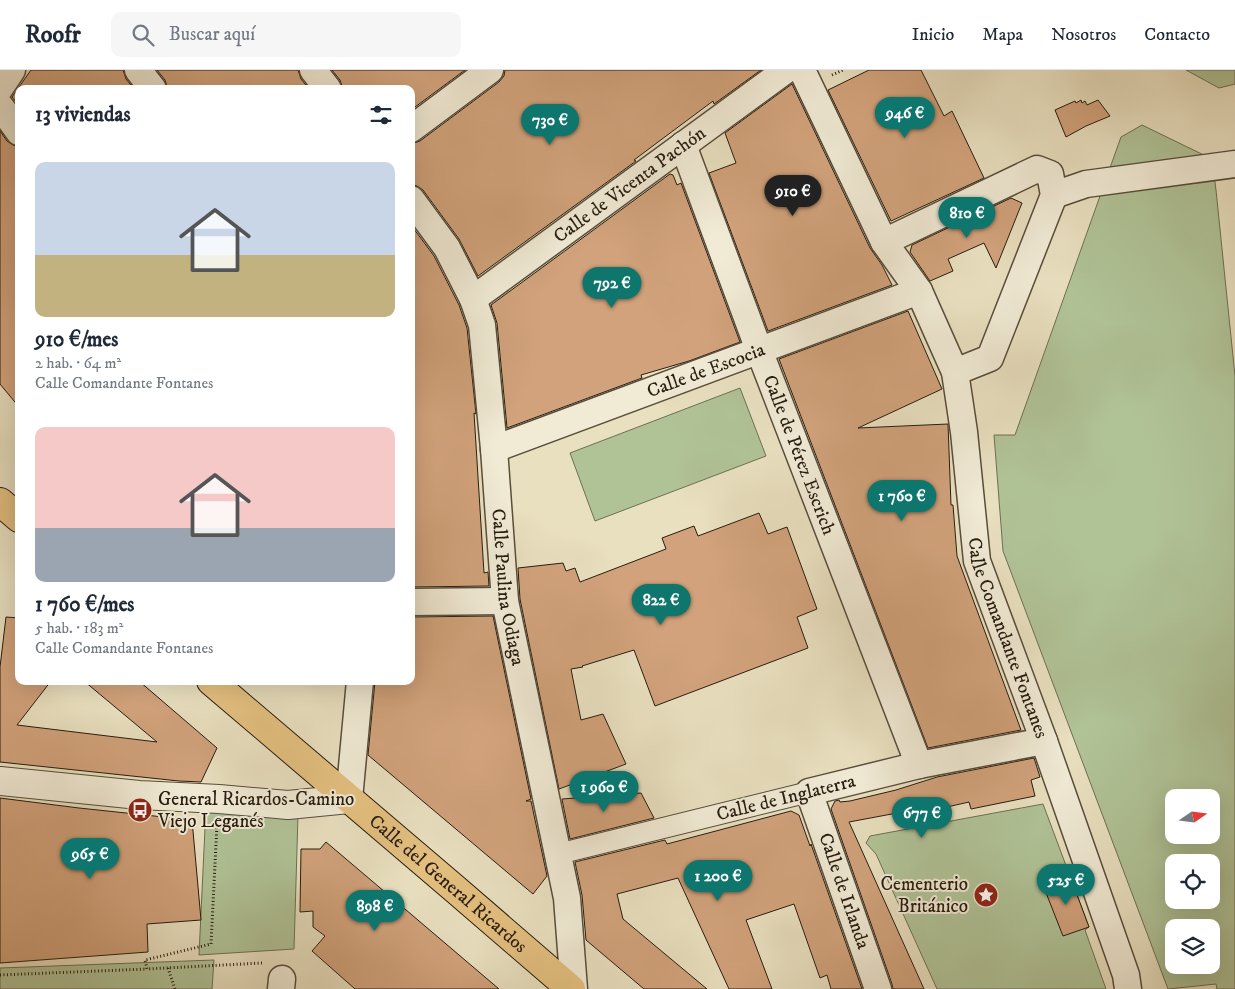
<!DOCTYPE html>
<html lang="es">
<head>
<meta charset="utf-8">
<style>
  body { margin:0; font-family:"IM FELL DW Pica",serif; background:#f6f6f7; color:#1f2937; height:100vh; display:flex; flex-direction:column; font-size:19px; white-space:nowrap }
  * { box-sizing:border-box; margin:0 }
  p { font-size:16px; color:#747a83 }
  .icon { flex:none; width:28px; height:28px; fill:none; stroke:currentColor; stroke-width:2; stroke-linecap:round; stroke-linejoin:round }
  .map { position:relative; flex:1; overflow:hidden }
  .details { position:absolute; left:15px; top:15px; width:400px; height:600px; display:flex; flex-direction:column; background:#fff; border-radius:10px; box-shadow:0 5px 20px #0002 }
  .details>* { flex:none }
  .needle { width:32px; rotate:76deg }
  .fabs { position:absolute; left:1165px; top:719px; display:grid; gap:10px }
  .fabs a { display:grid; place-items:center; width:55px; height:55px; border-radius:10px; background:#fff; box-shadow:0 5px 20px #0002; font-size:25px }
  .price { position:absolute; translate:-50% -42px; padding:0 11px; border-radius:18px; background:#0f766e; color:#fff; font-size:16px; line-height:32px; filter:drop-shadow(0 1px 2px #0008) }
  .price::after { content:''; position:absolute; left:50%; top:30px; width:15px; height:11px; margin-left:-8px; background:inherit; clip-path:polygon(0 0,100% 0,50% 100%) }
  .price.current { background:#222; color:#fff }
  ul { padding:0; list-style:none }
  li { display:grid; align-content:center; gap:10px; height:265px; padding:0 20px }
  li span { display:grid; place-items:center; height:155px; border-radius:10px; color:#555 }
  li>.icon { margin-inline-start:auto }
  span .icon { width:90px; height:90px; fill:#fffc; stroke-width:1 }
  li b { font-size:21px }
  h2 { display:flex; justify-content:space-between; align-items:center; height:60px; padding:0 20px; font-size:21px }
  header { display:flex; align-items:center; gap:30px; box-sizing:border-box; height:70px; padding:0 25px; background:#fff; border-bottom:1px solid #e0e1e3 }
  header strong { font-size:24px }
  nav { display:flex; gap:28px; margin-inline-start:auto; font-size:18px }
  .search { width:350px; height:45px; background:#f6f6f7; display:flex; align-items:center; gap:12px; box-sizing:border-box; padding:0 18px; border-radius:10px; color:#747a83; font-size:19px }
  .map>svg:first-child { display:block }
  .green { fill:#b0c397; stroke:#6c7054; fill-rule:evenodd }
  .building { fill:#d1a27b; stroke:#271c10 }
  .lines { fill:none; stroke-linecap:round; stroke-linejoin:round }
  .pedestrian-casing { stroke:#584d3c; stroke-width:22 }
  .minor-casing { stroke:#584d3c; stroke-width:29 }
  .tertiary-casing { stroke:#584d3c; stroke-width:30 }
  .primary-casing { stroke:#271c10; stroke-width:30 }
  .path { stroke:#271c10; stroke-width:3; stroke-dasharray:1 2.5; stroke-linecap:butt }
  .pedestrian { stroke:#f1ebd6; stroke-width:20 }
  .minor { stroke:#f1ebd6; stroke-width:26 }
  .tertiary { stroke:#f1ebd6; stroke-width:28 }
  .primary { stroke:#e4c080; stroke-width:28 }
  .labels { text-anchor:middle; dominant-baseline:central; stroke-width:4; stroke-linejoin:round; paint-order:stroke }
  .street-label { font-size:19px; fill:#271c10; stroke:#f1ebd6 }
  .poi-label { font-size:19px; fill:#271c10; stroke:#f1ebd6; text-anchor:start }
</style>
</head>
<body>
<header>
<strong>Roofr</strong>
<div class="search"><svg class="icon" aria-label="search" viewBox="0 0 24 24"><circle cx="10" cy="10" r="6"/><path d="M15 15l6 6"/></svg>Buscar aquí</div>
<nav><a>Inicio</a><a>Mapa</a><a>Nosotros</a><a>Contacto</a></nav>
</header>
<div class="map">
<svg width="1235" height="919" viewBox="0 0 1235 919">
  <rect width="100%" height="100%" fill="#e9e0c0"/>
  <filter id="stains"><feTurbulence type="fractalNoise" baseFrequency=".004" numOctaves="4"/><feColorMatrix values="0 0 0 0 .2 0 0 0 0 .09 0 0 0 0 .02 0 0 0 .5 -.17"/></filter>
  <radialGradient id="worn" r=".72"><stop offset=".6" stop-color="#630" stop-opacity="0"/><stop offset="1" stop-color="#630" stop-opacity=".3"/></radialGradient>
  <path class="green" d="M1186,0H1235V14L1219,18Z
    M1142,55L1212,89L1216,120L1235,306V919H1217L1216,914L1168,919L1003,481L994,365H1015L1121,67ZM1174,728H1211V765H1174ZM1174,792H1211V830H1174ZM1174,858H1211V895H1174Z
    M740,318L766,386L595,451L570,383Z
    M1043,734C1058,775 1074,816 1089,857L1085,860L1106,919H937L876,784L866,773L870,766Z
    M206,737L298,745L294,879L199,885Z
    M214,890L212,919H0V898Z"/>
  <path class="building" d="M31,0H123L126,9L134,19H19V36L12,27Z
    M157,0H298L301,9L309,19H168L165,10Z
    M332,0H465L411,40V19H343L340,10Z
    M505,0H761L714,34L713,31L634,90L636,91L478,206L459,169L423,120L417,116L411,114V74L420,71L499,12L504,6Z
    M869,0H921L944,46L952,41L984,108L891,151L828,20Z
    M792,14L870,178L882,195L892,215L768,261L709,103L736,93L725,63Z
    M1081,30L1082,33L1085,31L1087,35L1098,30L1110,46L1086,56L1066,67L1055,40L1075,31L1076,33Z
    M0,61L7,71L13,75L19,77V337L0,314Z
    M670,104L673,105L677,115L681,113L740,272L689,291L641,305L642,308L507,358L497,253L491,235Z
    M1011,128L1022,133L996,198L984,173L948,189L953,201L930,211L910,182L912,175Z
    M411,155L434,186L459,235L467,258L476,344L474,343L484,503L488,502L489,516L411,517Z
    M908,241L942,319L858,358L948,354L951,435H953L957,486L1021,660L928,678L779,289Z
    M759,443L768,464L787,457L817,539L797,547L808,578L655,636L634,580L582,596L583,597L571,599L581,650L603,644L626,694L559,719L520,529L518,498L563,493L566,501L575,498L580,512L666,479L662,468L694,456L698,466Z
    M493,546L531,729L526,731H531L547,806L533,824L368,685L375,611H411V547Z
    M6,547L19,548V611H51L17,655L157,672L84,611H139L217,678L201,712L179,711L0,692V597Z
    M1034,688L1040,707L1031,710L1035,726L971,739L969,732L925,742L924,738L849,752L924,919H893L892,914L831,739L835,731L839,730L840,732L850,731L896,720L937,707Z
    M641,723L654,748L570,769L562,729Z
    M0,728L79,738L192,750L201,850L147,854L148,882L0,893Z
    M791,741L799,745L810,776L811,774L862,919H831L827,905L820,908L794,834L746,850L772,919H729L678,808L617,824L623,849L707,919H644L586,870L582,825L575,792L665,770L667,774Z
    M326,772L372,811L499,919H355L312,881L325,866L313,857V841L300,842L301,779H320Z
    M1070,806L1089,857L1063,866L1043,815Z"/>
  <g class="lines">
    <defs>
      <path id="pedestrian" d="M558,784L809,722"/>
      <g id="minor">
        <path d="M138,0L153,19"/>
        <path d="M313,0L328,19"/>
        <path id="s1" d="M802,0L884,172L919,221L955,302L964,362L977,491L1044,671L1126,905L1128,919"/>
        <path d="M0,18L12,0"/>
        <path d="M0,36L19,62"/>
        <path d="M411,59L490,0"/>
        <path id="s2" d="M683,75L759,280L919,695"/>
        <path d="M1054,125L1086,114L1235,94"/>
        <path id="s3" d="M411,129L447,178L473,229L482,255L494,379L505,531L567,828L574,919"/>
        <path d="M884,172L1037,99L1050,104L1054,125L990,288L955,302"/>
        <path id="s4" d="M473,229L786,0"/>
        <path id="s5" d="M494,379L919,221"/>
        <path d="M411,532L505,531"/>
        <path d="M349,729L360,611"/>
        <path d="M281,919L282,909"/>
        <path d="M878,919L809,722L919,695L1044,671"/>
      </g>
      <path id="tertiary" d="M0,711L139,725L219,729L288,735L349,729"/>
      <g id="primary">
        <path d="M0,432L19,448"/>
        <path id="s6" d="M211,611L455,819L571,919"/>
      </g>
    </defs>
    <use href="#pedestrian" class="pedestrian-casing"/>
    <use href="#minor" class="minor-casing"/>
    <use href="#tertiary" class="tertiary-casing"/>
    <use href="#primary" class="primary-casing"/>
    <path class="path" d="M832,5L843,0
      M217,754L211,874L145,890L147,899L262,893
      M168,898L175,919
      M0,905L147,899"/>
    <use href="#pedestrian" class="pedestrian"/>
    <use href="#minor" class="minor"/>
    <use href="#tertiary" class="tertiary"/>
    <use href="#primary" class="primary"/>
  </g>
  <defs>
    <symbol id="bus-disc" viewBox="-11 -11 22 22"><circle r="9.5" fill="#8f2418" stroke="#f1ebd6"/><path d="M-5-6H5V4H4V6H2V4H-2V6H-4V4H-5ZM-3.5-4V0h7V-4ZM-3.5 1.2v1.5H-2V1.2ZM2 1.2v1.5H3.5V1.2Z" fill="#fff"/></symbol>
    <symbol id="sight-disc" viewBox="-11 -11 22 22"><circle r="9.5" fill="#8f2418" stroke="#f1ebd6"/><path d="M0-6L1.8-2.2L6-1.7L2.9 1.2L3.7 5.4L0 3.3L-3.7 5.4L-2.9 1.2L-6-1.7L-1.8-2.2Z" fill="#fff"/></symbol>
  </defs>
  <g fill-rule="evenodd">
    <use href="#bus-disc" x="126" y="726" width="28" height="28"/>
    <use href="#sight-disc" x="972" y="811" width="28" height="28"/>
  </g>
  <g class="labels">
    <g class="street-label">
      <text stroke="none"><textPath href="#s4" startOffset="194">Calle de Vicenta Pachón</textPath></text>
      <text stroke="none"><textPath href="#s5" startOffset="226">Calle de Escocia</textPath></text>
      <text stroke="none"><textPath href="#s2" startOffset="331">Calle de Pérez Escrich</textPath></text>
      <text stroke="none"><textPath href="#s3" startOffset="409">Calle Paulina Odiaga</textPath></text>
      <text stroke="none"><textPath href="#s1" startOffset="612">Calle Comandante Fontanes</textPath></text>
      <text transform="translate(786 728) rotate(-14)">Calle de Inglaterra</text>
      <text stroke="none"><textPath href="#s6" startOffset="312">Calle del General Ricardos</textPath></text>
      <text transform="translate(844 821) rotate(71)">Calle de Irlanda</text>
    </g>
    <g class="poi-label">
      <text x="158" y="729">General Ricardos-Camino<tspan x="158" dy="22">Viejo Leganés</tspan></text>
      <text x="968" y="814" text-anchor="end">Cementerio<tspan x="968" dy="22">Británico</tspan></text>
    </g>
  </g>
  <rect width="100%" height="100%" filter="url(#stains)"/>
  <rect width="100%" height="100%" fill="url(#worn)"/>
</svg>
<div class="fabs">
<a><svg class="needle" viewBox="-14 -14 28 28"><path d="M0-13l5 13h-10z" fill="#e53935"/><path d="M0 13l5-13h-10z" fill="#747a83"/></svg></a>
<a><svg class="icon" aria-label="locate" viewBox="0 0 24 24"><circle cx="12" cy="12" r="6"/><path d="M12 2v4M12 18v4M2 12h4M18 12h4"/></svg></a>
<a><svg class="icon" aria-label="layers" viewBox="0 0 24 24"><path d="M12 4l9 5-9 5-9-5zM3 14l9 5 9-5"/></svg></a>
</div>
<b class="price" style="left:905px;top:69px">946 €</b>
<b class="price" style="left:550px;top:76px">730 €</b>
<b class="price current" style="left:793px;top:147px">910 €</b>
<b class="price" style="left:967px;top:169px">810 €</b>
<b class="price" style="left:612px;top:239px">792 €</b>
<b class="price" style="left:902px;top:452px">1 760 €</b>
<b class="price" style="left:661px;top:556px">822 €</b>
<b class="price" style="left:604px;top:743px">1 960 €</b>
<b class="price" style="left:922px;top:769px">677 €</b>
<b class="price" style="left:90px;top:810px">965 €</b>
<b class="price" style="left:718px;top:832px">1 200 €</b>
<b class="price" style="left:1066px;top:836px">525 €</b>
<b class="price" style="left:375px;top:862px">898 €</b>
<section class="details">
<h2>13 viviendas<svg class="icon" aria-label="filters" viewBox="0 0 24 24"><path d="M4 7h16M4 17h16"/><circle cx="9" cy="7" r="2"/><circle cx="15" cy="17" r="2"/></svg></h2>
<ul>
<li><span style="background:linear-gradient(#c9d6e8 60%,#c2b280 0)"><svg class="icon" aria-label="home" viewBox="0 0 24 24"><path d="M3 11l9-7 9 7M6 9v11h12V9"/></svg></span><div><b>910 €/mes</b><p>2 hab. · 64 m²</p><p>Calle Comandante Fontanes</p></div></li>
<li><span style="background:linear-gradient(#f6c9c9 65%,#9aa5b1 0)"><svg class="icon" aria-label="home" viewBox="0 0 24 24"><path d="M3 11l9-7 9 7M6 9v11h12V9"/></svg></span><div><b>1 760 €/mes</b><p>5 hab. · 183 m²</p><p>Calle Comandante Fontanes</p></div></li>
</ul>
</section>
</div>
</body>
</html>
